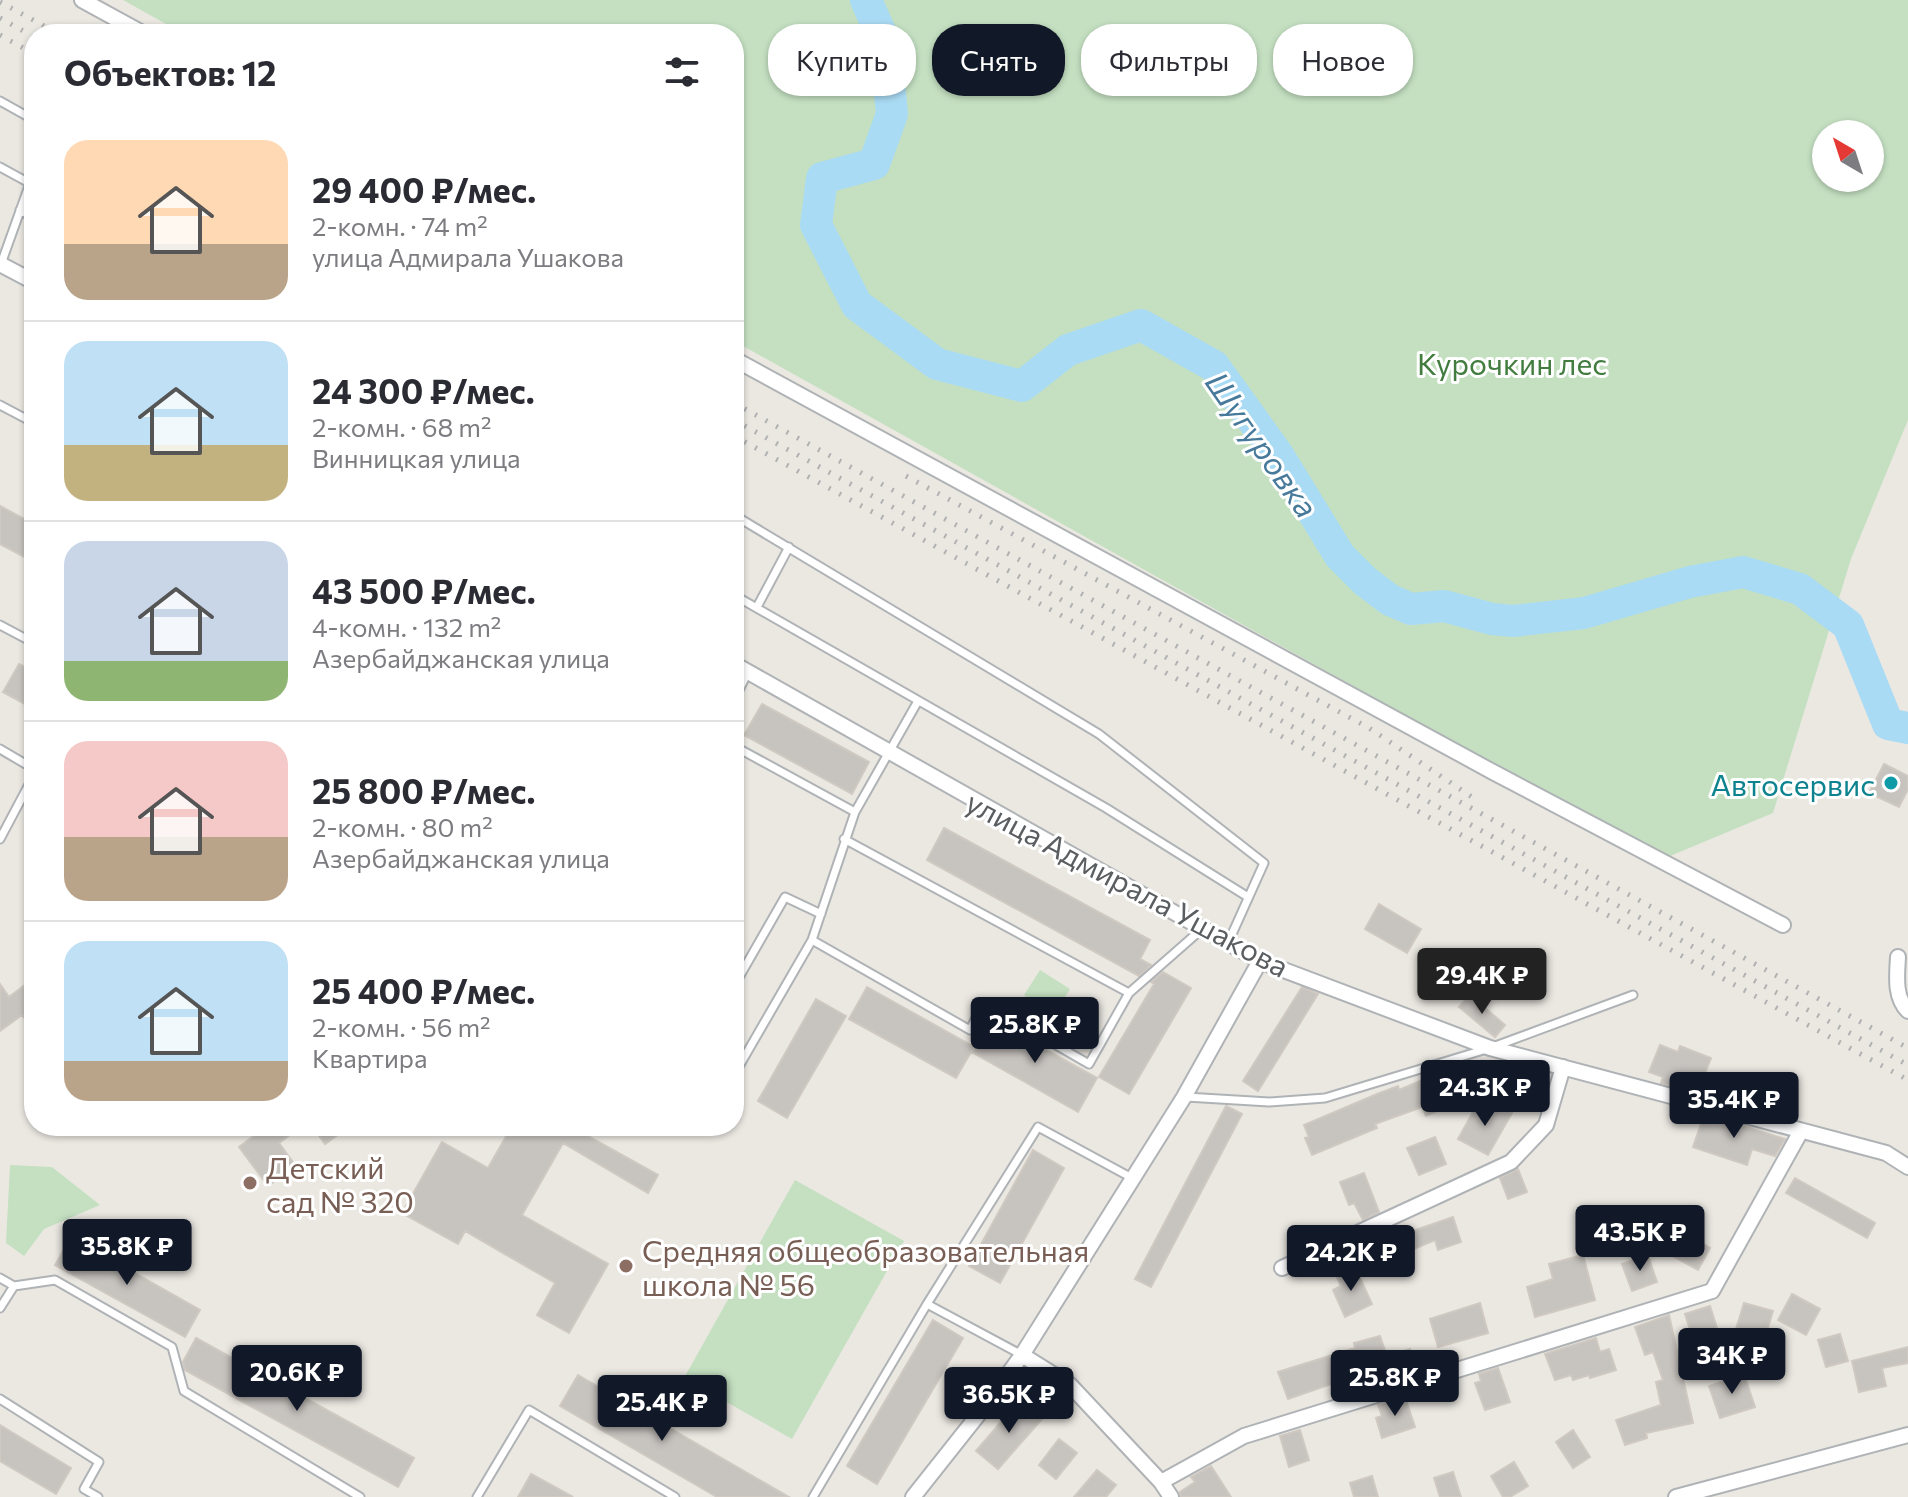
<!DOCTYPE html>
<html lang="ru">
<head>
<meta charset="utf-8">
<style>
  body { margin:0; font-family:Commissioner,sans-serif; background:#f7f7f7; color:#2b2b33; height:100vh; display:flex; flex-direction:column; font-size:30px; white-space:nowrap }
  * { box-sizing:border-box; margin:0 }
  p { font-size:26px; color:#7c7c81 }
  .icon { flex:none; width:44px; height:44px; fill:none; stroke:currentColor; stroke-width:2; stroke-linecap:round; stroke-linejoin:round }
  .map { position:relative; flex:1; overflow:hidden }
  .side { position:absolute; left:24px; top:24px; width:720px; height:1112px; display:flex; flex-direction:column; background:#fff; border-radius:32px; box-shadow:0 2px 6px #0004 }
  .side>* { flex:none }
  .guide { position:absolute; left:768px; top:24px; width:760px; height:72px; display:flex; gap:16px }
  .needle { width:52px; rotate:321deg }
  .tools { position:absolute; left:1812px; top:120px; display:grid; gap:16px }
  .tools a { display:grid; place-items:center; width:72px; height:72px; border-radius:50%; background:#fff; box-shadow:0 2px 6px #0004; font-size:40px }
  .price { position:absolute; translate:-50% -68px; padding:0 18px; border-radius:8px; background:#111827; color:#fff; font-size:26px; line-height:52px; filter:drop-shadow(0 2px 4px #0008) }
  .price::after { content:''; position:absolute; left:50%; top:48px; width:24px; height:18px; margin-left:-12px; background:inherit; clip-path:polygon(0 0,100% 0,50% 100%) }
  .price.selected { background:#222; color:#fff }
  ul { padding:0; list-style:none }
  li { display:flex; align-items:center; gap:24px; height:200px; padding:0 40px }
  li+li { border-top:2px solid #e1e1e2 }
  li span { display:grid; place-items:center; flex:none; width:224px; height:160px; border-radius:24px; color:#555 }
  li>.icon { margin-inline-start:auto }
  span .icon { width:96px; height:96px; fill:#fffc; stroke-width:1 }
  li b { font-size:34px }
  h2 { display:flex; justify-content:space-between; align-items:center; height:96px; padding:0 40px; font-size:34px }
  .chip { padding:0 28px; border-radius:32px; background:#fff; box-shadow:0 2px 6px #0004; font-size:28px; line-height:72px }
  .chip.selected { background:#111827; color:#fff }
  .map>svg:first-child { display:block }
  .green { fill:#c4e0c1; fill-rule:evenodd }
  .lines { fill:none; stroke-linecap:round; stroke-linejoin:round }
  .river { stroke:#aadbf4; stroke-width:32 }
  .building { fill:#c7c3bf; stroke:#cfc9c1; stroke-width:2 }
  .service-casing { stroke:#afb3b6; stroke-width:11 }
  .minor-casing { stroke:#afb3b6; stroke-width:18 }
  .service { stroke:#fff; stroke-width:7 }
  .minor { stroke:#fff; stroke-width:14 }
  .rail { stroke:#b0b1b1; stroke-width:5; stroke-dasharray:2 10; stroke-linecap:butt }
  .culture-dot { fill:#0f9aa8; stroke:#fff; stroke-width:3 }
  .education-dot { fill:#8d6e63; stroke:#fff; stroke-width:3 }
  .labels { text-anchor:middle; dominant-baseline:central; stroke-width:6; stroke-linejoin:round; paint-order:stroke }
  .park-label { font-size:30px; fill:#427c3e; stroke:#fff }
  .culture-label { font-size:30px; fill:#0d838f; stroke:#fff; text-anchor:end }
  .street-label { font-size:30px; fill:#5a5e61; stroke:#fff }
  .education-label { font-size:30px; fill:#785e54; stroke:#fff; text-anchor:start }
  .water-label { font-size:32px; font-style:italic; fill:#47799b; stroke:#fff }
</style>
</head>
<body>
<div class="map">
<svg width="1908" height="1497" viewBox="0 0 1908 1497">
  <rect width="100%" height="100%" fill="#ebe8e2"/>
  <path class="green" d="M123,0H1908V420L1851,559L1773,813L1663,859L734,341V34H184ZM1826,134H1870V178H1826Z
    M1040,970L1070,989L1054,1014L1024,995Z
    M10,1165L52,1167L100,1205L44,1229L24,1256L6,1243Z
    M795,1180L904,1241L792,1439L684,1378Z"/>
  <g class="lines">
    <path class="river" d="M866,0L885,43L892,114L874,164L822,178L816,225L857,305L937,364L1022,386L1068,350L1141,325L1214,366L1278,455L1340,556L1365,581L1390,600L1411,609L1444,606L1492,619L1513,621L1584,613L1690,582L1743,572L1800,589L1848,625L1888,724L1908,728"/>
  </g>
  <path class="building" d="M0,506L34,524V562L0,544Z
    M19,664L34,672V709L3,692Z
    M762,704L869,762L852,794L744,735Z
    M1884,764L1908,776V789L1899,807L1869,793Z
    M944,828L1150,940L1140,959L1151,965L1139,976L927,860Z
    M1379,904L1421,929L1407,953L1365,929Z
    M1163,972L1191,988L1129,1094L1099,1077L1154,984L1151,982Z
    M34,978V1031L22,1015L0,1031V984L9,997Z
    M867,987L974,1047L956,1078L849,1019Z
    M1302,987L1318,994L1258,1091L1243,1081Z
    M1470,995L1505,1025L1495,1037L1459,1007Z
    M816,999L846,1016L787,1118L758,1101Z
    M990,1019L1097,1078L1078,1112L972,1052Z
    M1660,1045L1678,1052L1680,1046L1711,1058L1704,1076L1721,1083L1715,1097L1661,1083L1663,1077L1649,1072Z
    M1436,1074L1445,1095L1441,1096L1446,1107L1426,1116L1422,1107L1375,1124L1377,1128L1312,1155L1305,1138L1309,1137L1304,1125L1377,1094L1398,1086L1399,1090Z
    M1478,1103L1493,1112L1497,1105L1512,1113L1488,1155L1458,1139Z
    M1226,1106L1242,1114L1151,1287L1135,1279Z
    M1704,1115L1740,1125L1785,1139L1775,1156L1752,1149L1747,1165L1693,1147Z
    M267,1126H302L279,1143L295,1165L268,1186L239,1147Z
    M312,1126H350L325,1144Z
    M512,1126H570L658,1175L648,1193L563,1143L522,1215L608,1264L569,1333L537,1315L555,1283L465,1231L458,1244L402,1213L442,1142L488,1168Z
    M1435,1137L1446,1164L1419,1175L1407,1148Z
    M1033,1150L1064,1168L1000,1283L969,1266Z
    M1518,1169L1527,1192L1508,1199L1500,1178Z
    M1364,1173L1379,1212L1363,1220L1354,1203L1349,1205L1340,1182Z
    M1795,1178L1875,1223L1867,1238L1786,1193Z
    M1453,1217L1461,1242L1438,1250L1435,1240L1381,1263L1371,1238L1389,1230L1391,1235L1406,1229L1407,1233Z
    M1673,1227L1710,1248L1698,1270L1660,1249Z
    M71,1237L200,1310L185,1337L55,1265Z
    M1583,1255L1595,1300L1535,1317L1527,1287L1553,1279L1549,1264Z
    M1648,1256L1657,1282L1632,1291L1622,1264Z
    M1355,1267L1372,1304L1345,1317L1333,1290L1341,1286L1336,1275Z
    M1792,1294L1820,1309L1806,1335L1778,1320Z
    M1480,1303L1488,1333L1438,1347L1430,1319Z
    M1744,1303L1773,1311L1765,1338L1736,1329Z
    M1710,1306L1718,1331L1693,1339L1685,1314Z
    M1669,1315L1693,1423L1646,1433L1647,1438L1625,1445L1616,1420L1661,1405L1656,1382L1663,1380L1653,1352L1645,1355L1635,1327Z
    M933,1320L963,1338L877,1484L847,1466Z
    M1840,1334L1848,1361L1826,1367L1818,1340Z
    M1380,1336L1387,1356L1410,1349L1415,1366L1395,1372L1394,1368L1338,1385L1337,1382L1288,1399L1278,1372L1355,1348L1354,1343Z
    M196,1338L414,1458L398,1487L185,1370L183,1362Z
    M1596,1338L1600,1352L1609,1349L1616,1370L1590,1378L1589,1375L1573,1380L1571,1375L1555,1380L1545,1354Z
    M1908,1347V1363L1882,1368L1886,1386L1859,1392L1852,1361Z
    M1498,1368L1510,1402L1485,1410L1475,1383L1481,1381L1479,1374Z
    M1744,1374L1755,1407L1720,1418L1709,1386Z
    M578,1375L789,1497H717L560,1406Z
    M1405,1397L1415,1427L1382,1438L1376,1418L1382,1416L1378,1405Z
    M1020,1400L1042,1419L998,1469L976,1451Z
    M0,1425L71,1468L56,1494L0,1461Z
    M1300,1430L1309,1460L1289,1467L1280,1436Z
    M1573,1430L1590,1457L1573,1468L1556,1442Z
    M1059,1439L1077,1453L1056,1479L1039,1465Z
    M1514,1462L1528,1486L1510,1497H1503L1491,1476Z
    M1211,1466L1231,1497H1181L1180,1492L1195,1482L1191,1477Z
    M1097,1470L1116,1485L1106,1497H1074Z
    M1453,1472L1461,1497H1440L1434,1478Z
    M531,1474L573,1497H518Z
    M1372,1476L1378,1497H1354L1350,1483Z"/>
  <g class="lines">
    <defs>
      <path id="service" d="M0,101L34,120
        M0,167L33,185
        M20,210L34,218
        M1,264L30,183L34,179
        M0,405L34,423
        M734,515L1099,734L1264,863L1228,943
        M734,595L1106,808L1248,897
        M757,607L789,547
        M0,625L34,643
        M734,700L748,672
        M734,746L855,812
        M0,749L34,769
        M0,839L34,775
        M844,839L1129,993
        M812,940L970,1030L983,1003L1089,1064L1129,993L1203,928
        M734,986L785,897L821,914
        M734,1075L812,940L855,812L918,701
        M1186,1097L1269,1102L1325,1098L1490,1048L1633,995
        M0,1278L14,1286L55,1280L172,1347L184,1391L360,1497
        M927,1304L1022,1355
        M0,1308L14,1286
        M0,1399L99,1462L84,1489L98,1497
        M477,1497L529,1410L675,1497
        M813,1497L927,1304L1038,1127L1132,1178"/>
      <path id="minor" d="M82,0L144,34
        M0,264L34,282
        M734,359L1493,772L1783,925
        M734,664L1260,961L1490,1048L1886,1153L1908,1167
        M1898,957C1897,975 1894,997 1908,1011
        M1282,1268L1511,1162L1546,1125L1563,1067
        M1022,1355L1070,1385L1161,1482L1171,1497
        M1161,1482L1244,1436L1712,1291L1801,1131
        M913,1497L982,1410L1022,1355L1184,1097L1260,961
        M1676,1497L1908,1435"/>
    </defs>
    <use href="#service" class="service-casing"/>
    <use href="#minor" class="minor-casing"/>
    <use href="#service" class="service"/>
    <use href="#minor" class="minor"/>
    <path class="rail" d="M0,2L59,34
      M0,18L34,37
      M0,35L34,54
      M734,403L1908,1048
      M734,420L1908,1065
      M734,436L1908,1080
      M906,476L1369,728L1472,797"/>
  </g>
  <circle class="culture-dot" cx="1891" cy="783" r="8"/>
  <g class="education-dot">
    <circle cx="250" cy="1183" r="8"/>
    <circle cx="626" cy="1266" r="8"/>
  </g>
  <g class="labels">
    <g class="park-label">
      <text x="1512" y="362">Курочкин лес</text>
    </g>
    <g class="culture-label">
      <text x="1875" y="783">Автосервис</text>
    </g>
    <g class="street-label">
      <text transform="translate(1128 883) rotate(28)">улица Адмирала Ушакова</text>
    </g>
    <g class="education-label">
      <text x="266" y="1166">Детский<tspan x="266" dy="34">сад № 320</tspan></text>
      <text x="642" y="1249">Средняя общеобразовательная<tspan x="642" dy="34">школа № 56</tspan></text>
    </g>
    <g class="water-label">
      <text transform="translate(1263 444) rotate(55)">Шугуровка</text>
    </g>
  </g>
</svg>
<div class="tools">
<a><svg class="needle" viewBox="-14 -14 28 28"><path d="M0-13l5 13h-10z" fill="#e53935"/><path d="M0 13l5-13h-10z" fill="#7c7c81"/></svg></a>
</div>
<b class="price selected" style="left:1482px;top:1016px">29.4K ₽</b>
<b class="price" style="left:1035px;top:1065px">25.8K ₽</b>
<b class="price" style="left:1485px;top:1128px">24.3K ₽</b>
<b class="price" style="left:1734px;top:1140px">35.4K ₽</b>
<b class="price" style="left:1640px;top:1273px">43.5K ₽</b>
<b class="price" style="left:127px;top:1287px">35.8K ₽</b>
<b class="price" style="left:1351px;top:1293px">24.2K ₽</b>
<b class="price" style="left:1732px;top:1396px">34K ₽</b>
<b class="price" style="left:297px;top:1413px">20.6K ₽</b>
<b class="price" style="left:1395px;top:1418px">25.8K ₽</b>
<b class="price" style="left:1009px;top:1435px">36.5K ₽</b>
<b class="price" style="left:662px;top:1443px">25.4K ₽</b>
<div class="guide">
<a class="chip">Купить</a>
<a class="chip selected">Снять</a>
<a class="chip">Фильтры</a>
<a class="chip">Новое</a>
</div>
<section class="side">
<h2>Объектов: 12<svg class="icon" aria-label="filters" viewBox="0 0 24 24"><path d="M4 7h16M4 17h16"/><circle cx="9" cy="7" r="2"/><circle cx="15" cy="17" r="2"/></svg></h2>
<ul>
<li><span style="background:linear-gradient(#ffd9b3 65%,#b9a48a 0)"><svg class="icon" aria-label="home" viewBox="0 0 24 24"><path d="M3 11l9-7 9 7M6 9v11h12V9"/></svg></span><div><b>29 400 ₽/мес.</b><p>2-комн. · 74 m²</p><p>улица Адмирала Ушакова</p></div></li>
<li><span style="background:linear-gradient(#bfe0f5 65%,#c2b280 0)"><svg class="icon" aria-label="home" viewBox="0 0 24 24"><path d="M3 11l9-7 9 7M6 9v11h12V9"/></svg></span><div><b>24 300 ₽/мес.</b><p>2-комн. · 68 m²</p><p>Винницкая улица</p></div></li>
<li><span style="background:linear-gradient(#c9d6e8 75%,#8fb573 0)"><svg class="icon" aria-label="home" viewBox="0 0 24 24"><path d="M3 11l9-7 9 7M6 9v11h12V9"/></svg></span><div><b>43 500 ₽/мес.</b><p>4-комн. · 132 m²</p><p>Азербайджанская улица</p></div></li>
<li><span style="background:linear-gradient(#f6c9c9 60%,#b9a48a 0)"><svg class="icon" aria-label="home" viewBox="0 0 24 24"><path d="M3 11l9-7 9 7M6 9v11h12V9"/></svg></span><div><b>25 800 ₽/мес.</b><p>2-комн. · 80 m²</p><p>Азербайджанская улица</p></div></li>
<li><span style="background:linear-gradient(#bfe0f5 75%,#b9a48a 0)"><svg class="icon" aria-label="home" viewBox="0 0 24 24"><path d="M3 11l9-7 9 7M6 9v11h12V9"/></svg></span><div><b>25 400 ₽/мес.</b><p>2-комн. · 56 m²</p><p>Квартира</p></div></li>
</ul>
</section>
</div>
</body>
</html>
